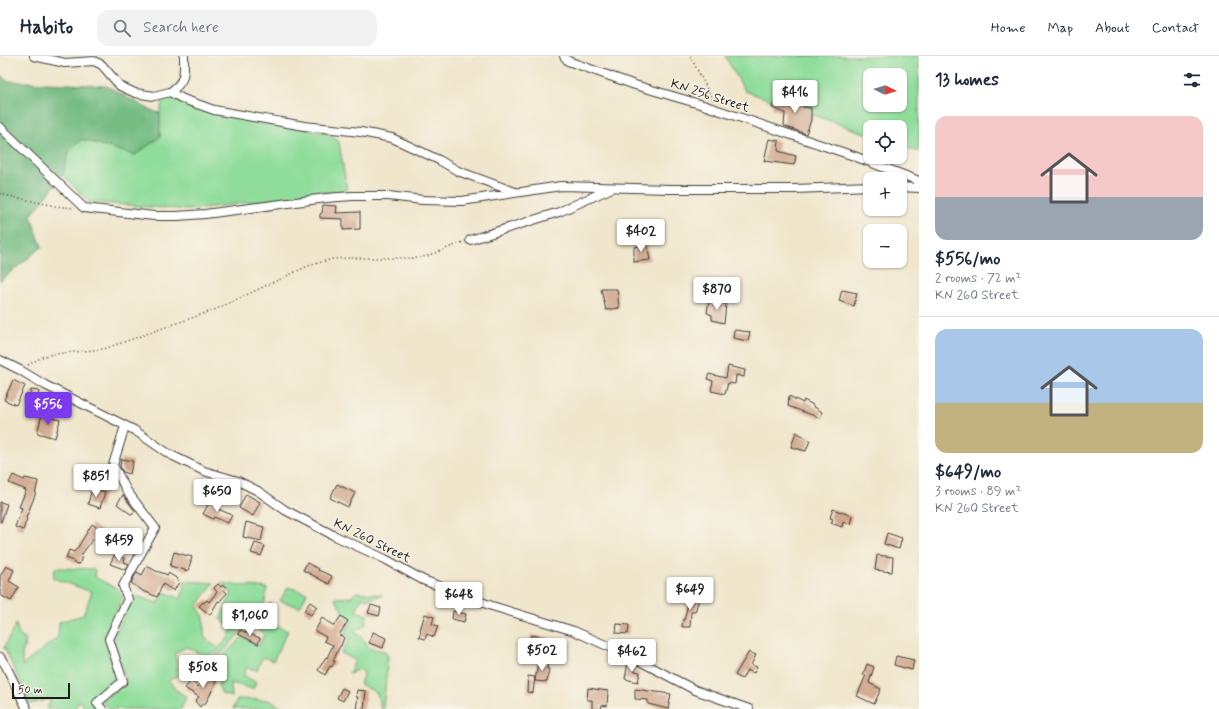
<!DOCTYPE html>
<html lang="en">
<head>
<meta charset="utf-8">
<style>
  body { margin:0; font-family:Mynerve,sans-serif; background:#f2f2f3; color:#1f2937; height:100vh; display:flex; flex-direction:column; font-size:15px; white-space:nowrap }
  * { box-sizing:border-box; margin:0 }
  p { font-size:13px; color:#747a83 }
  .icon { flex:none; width:22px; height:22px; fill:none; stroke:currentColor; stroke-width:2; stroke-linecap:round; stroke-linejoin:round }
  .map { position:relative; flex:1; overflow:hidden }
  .side { display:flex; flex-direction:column; background:#fff; width:300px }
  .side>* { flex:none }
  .needle { width:26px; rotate:95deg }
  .buttons { position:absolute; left:863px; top:12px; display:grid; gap:8px }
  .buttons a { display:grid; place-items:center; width:44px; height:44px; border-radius:8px; background:#fff; box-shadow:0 1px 3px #0004; font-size:20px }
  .scale { position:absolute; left:12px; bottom:10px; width:58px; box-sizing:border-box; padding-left:4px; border:2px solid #1c1c1c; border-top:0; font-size:11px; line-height:14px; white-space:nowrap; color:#1c1c1c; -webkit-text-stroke:3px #f7f3e8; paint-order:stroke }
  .price { position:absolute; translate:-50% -34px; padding:0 9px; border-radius:4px; background:#fff; color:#222; font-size:13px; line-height:26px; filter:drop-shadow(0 1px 2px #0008) }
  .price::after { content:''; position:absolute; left:50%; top:24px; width:12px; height:9px; margin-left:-6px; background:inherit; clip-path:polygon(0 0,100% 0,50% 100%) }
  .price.current { background:#7c3aed; color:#fff }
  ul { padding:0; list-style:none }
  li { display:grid; align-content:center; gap:8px; height:212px; padding:0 16px }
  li+li { border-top:1px solid #e0e1e3 }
  li span { display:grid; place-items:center; height:124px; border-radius:12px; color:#555 }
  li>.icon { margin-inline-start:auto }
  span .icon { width:72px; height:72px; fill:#fffc; stroke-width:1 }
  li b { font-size:17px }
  h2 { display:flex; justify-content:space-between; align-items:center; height:48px; padding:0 16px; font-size:17px }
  header { display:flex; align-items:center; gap:24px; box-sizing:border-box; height:56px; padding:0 20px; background:#fff; border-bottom:1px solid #e0e1e3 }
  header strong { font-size:19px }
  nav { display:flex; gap:22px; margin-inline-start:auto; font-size:14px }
  .search { width:280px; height:36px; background:#f2f2f3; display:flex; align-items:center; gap:10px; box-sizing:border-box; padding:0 14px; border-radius:12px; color:#747a83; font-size:15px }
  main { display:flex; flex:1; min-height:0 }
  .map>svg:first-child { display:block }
  .green { fill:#90dd9b; stroke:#567c5c; fill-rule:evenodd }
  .forest { fill:#74bc83; stroke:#486c50 }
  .building { fill:#d1a78c }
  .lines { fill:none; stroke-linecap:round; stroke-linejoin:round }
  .minor-casing { stroke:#3c3a36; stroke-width:10 }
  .path { stroke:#3c3a36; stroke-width:1.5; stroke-dasharray:1 3; stroke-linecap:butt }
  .minor { stroke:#fff; stroke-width:8 }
  .labels { text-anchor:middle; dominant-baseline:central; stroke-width:3; stroke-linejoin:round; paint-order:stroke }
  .street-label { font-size:13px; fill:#1c1c1c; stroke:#f7f3e8 }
</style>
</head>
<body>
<header>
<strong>Habito</strong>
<div class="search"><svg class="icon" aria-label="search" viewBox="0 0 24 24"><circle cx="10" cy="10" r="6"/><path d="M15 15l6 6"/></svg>Search here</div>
<nav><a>Home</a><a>Map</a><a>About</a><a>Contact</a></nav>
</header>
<main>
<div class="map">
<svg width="919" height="653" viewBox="0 0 919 653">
  <rect width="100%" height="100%" fill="#f7f3e8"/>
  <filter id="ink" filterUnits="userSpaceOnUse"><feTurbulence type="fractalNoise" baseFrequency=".025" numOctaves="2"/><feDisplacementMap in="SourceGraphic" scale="8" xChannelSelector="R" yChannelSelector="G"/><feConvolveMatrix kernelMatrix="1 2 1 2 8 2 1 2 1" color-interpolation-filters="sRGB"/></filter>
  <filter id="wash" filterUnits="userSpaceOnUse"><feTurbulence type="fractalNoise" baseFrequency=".012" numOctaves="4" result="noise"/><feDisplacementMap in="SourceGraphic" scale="16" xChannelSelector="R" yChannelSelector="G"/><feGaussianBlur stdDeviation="0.9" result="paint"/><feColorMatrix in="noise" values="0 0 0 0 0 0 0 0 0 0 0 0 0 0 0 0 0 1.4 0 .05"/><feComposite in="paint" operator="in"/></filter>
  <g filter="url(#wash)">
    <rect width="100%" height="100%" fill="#f0e6cc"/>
    <path class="green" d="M725,0H919V96L900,89V71H870V79L745,35ZM870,19H900V49H870Z
      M164,36L198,53L327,77L339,86L347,134L188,154L89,146L63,119L69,95L81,83L135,99L160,81V57Z
      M55,512L94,513L96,522L118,533L123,541L104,580L115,625L92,646L97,653H87L79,645L74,653H47L51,643L30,648L4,591L16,568L19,579L26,584L22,599V610L58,581L59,566L83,559L92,536L53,522Z
      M185,525L214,527L197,550L204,561V580L209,586L219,592L228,582L232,572L220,563L232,537L220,527L267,532L265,546L257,558L221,598L213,596L206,600L186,591L175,597L178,619L169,624L175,633L186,641L181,653H109L101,644L127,627L113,583L133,539L158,547L165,536L181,543Z
      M288,531L307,537L300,551L280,545Z
      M356,536L383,539L369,543L362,542L356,555L367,559L366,568L355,576L365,585L369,592L384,595L388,600L383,653H381L377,637L360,628L364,617L359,613L349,618L355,604L341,597L349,584L344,576L352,566L344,559L335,542L351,541Z
      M257,561L288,575L273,605L263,601L257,614L246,612L244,620L256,626L253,633L231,627L232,641L222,638L218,629L223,614L220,609L212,611L206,609L207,602L213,599L222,601L242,581L259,590L264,578L251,569Z
      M237,643L269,644L284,653H233Z"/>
    <path class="forest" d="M0,18L7,25L107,30L152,55L160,57V81L135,99L82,83L69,95L63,119L31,160L42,191L0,225Z"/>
    <g id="blocks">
      <path class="building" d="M792,36L799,38L798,47L805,46L803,51L811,52V64L806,78L784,70L785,57L772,52L776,41L791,48Z
        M769,83L779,85L778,95L796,100L794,109L764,105Z
        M323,149L337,150L336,157L360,156V173L343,174V163L320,162V158L322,157Z
        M647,188L650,204L634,206V191Z
        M601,233H617L619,252L606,254Z
        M842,234L857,237L854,250L839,245Z
        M709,244L726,248L724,267L712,264V259L707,257Z
        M734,274L750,276L748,285L733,282Z
        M728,310L745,314L744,321L736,319L735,328L728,327L725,338L711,335L713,325L707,323L709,318L726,322Z
        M13,324L25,330L16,349L4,344Z
        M31,334L39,335L36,352L27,350Z
        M789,340L803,347L804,344L813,349V350L822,356L820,362L788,350Z
        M42,359L60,364L55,382L37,377Z
        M796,376L810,384L806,395L791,391Z
        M121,403L133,405L130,418L123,416L120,410Z
        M13,419L24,424L25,422L38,425L35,439L26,462L27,463L23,474L15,471L22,452L19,451L26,434L9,427Z
        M337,428L355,437L348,451L330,442Z
        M92,432L105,436L100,452L88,448Z
        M246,438L260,446L253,460L239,452Z
        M123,439L135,455L132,459L117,448Z
        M0,446L7,448L1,466H0Z
        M209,447L219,451L218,453L232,459L228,467L214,461L213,463L203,458Z
        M833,453L852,460L850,468L843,466L842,471L831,467L833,463L830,462Z
        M246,466L264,471L261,485L243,481Z
        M92,468L103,476L96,485L93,483L82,498L80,508L73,507L74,505L66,502L69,494L74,496L78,491Z
        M887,477L902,482L899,493L884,488Z
        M255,487L265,490L261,500L251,497Z
        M174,496L192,501L188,515L170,510Z
        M115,498L125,503L124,506L129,508L126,514L110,508Z
        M877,499L893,501L892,516L875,514Z
        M307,507L319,513L318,514L332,520L329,528L303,514Z
        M6,510L14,514L9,525L19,531L11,545L0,539V520Z
        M147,510L156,515L168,519V517L178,523L177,524L179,526L174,535L163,528L157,541L146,536V537L131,527L137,516L142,519Z
        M218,528L221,531L223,529L226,531L224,534L227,537L219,546L218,545L210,559L199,550L203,546L204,547L207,544L209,546L217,536L214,532Z
        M690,540L699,543L695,556H691L690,571H682L683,563L684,564Z
        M310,546L317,551L311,559L304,555Z
        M270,547L276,551L269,564L260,559L263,554L265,555Z
        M371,549L381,552L379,560L368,557Z
        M453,555L466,558L464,566L452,563Z
        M425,558L434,561L432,568L438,570L434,581L427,578L425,583L419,581L421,575L420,574Z
        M341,560L348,565L339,579L344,581L341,590H340L333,605H335L332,611L330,610L325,619L318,614L326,601L327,602L333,589L324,585L326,581L315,575L322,562L334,570Z
        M617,568L629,569L628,578L616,577Z
        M240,574L260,582L258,588L238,578Z
        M373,576L386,582L383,592L369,587Z
        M531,579L549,582L548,590L540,589L539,600L528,599Z
        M749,596L756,599L751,609L757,611L754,617L747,614L742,623L735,619Z
        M896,600L914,604L912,614L894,609Z
        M538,606L548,607L547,613H549L547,626L535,625Z
        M628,606L636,609L634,615L640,616L638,626L625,623Z
        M867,608L874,611L869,627L881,633L874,648L857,640L866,619H863Z
        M210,613L216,615L214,624L216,625L210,639L205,648L203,647L200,651L195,645L199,641L185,632L191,625L198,631L201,626L205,629Z
        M528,620L535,621L533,637L527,636Z
        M342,632L348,635L343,645L337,642Z
        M588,632L608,635L607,650L602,649L601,653H592V644H587Z
        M635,633L671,638L668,653L648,648V644L635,643Z
        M357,634L366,635L364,653H356L358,641H356Z"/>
    </g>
  </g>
  <g filter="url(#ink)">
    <use href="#blocks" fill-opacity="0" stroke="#3c3a36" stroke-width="1"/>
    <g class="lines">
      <defs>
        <path id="minor" d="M34,0L65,7L94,5L102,9L120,30L135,37L154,40L170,36L183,43L214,54L304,70L361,76L392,82L439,104L458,115L515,136
          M564,0L568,5L635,29L703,49L854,100L919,125
          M170,36C186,25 184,18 184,0
          M0,71L84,152L154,160H177L205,158L326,142L352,140H388L423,144L462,145L561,130L669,133H795L870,130
          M900,131L919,132
          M470,184L559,156L612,132
          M0,304L20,314L45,329L134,374L169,398L204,415L238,425L258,435L285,454L333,479L385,503L423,524L492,550L574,575L630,600L695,634L749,653
          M0,601L6,610L27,653
          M102,653L97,647L123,625L109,583L128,543L123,530L155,472L127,435L113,409L125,370"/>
      </defs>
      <use href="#minor" class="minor-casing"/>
      <path class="path" d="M690,0L713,44
        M0,138L55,150L73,152
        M28,309L42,301L54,298L104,293L214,254L308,210L332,203L351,202H419L430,199L463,186"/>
      <use href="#minor" class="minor"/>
    </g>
  </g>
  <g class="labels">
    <g class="street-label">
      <text transform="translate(710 40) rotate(18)">KN 256 Street</text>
      <text transform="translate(372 485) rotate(26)">KN 260 Street</text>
    </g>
  </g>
</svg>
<div class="buttons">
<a><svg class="needle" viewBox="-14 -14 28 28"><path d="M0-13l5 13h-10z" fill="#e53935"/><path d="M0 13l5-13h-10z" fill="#747a83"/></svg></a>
<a><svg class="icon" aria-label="locate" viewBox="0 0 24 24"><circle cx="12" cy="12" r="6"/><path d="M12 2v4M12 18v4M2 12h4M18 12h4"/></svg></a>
<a>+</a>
<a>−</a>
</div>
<div class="scale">50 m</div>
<b class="price" style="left:795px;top:58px">$416</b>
<b class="price" style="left:641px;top:197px">$402</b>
<b class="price" style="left:717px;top:255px">$870</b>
<b class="price current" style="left:48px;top:370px">$556</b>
<b class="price" style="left:96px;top:442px">$851</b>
<b class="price" style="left:217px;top:457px">$650</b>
<b class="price" style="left:119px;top:506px">$459</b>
<b class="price" style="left:690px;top:555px">$649</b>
<b class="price" style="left:459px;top:560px">$648</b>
<b class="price" style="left:250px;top:581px">$1,060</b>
<b class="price" style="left:542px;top:616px">$502</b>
<b class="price" style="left:632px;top:617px">$462</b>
<b class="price" style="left:203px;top:633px">$508</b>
</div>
<section class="side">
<h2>13 homes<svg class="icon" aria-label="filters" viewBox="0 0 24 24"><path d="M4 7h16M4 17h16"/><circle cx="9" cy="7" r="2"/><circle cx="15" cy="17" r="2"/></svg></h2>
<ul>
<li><span style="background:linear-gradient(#f6c9c9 65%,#9aa5b1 0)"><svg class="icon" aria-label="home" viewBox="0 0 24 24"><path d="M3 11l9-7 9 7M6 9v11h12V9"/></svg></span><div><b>$556/mo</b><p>2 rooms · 72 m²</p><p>KN 260 Street</p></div></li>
<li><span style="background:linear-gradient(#a9c7e8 60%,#c2b280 0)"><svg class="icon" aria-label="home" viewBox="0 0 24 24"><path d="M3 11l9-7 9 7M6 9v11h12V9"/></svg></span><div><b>$649/mo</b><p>3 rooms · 89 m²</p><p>KN 260 Street</p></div></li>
</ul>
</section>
</main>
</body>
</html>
